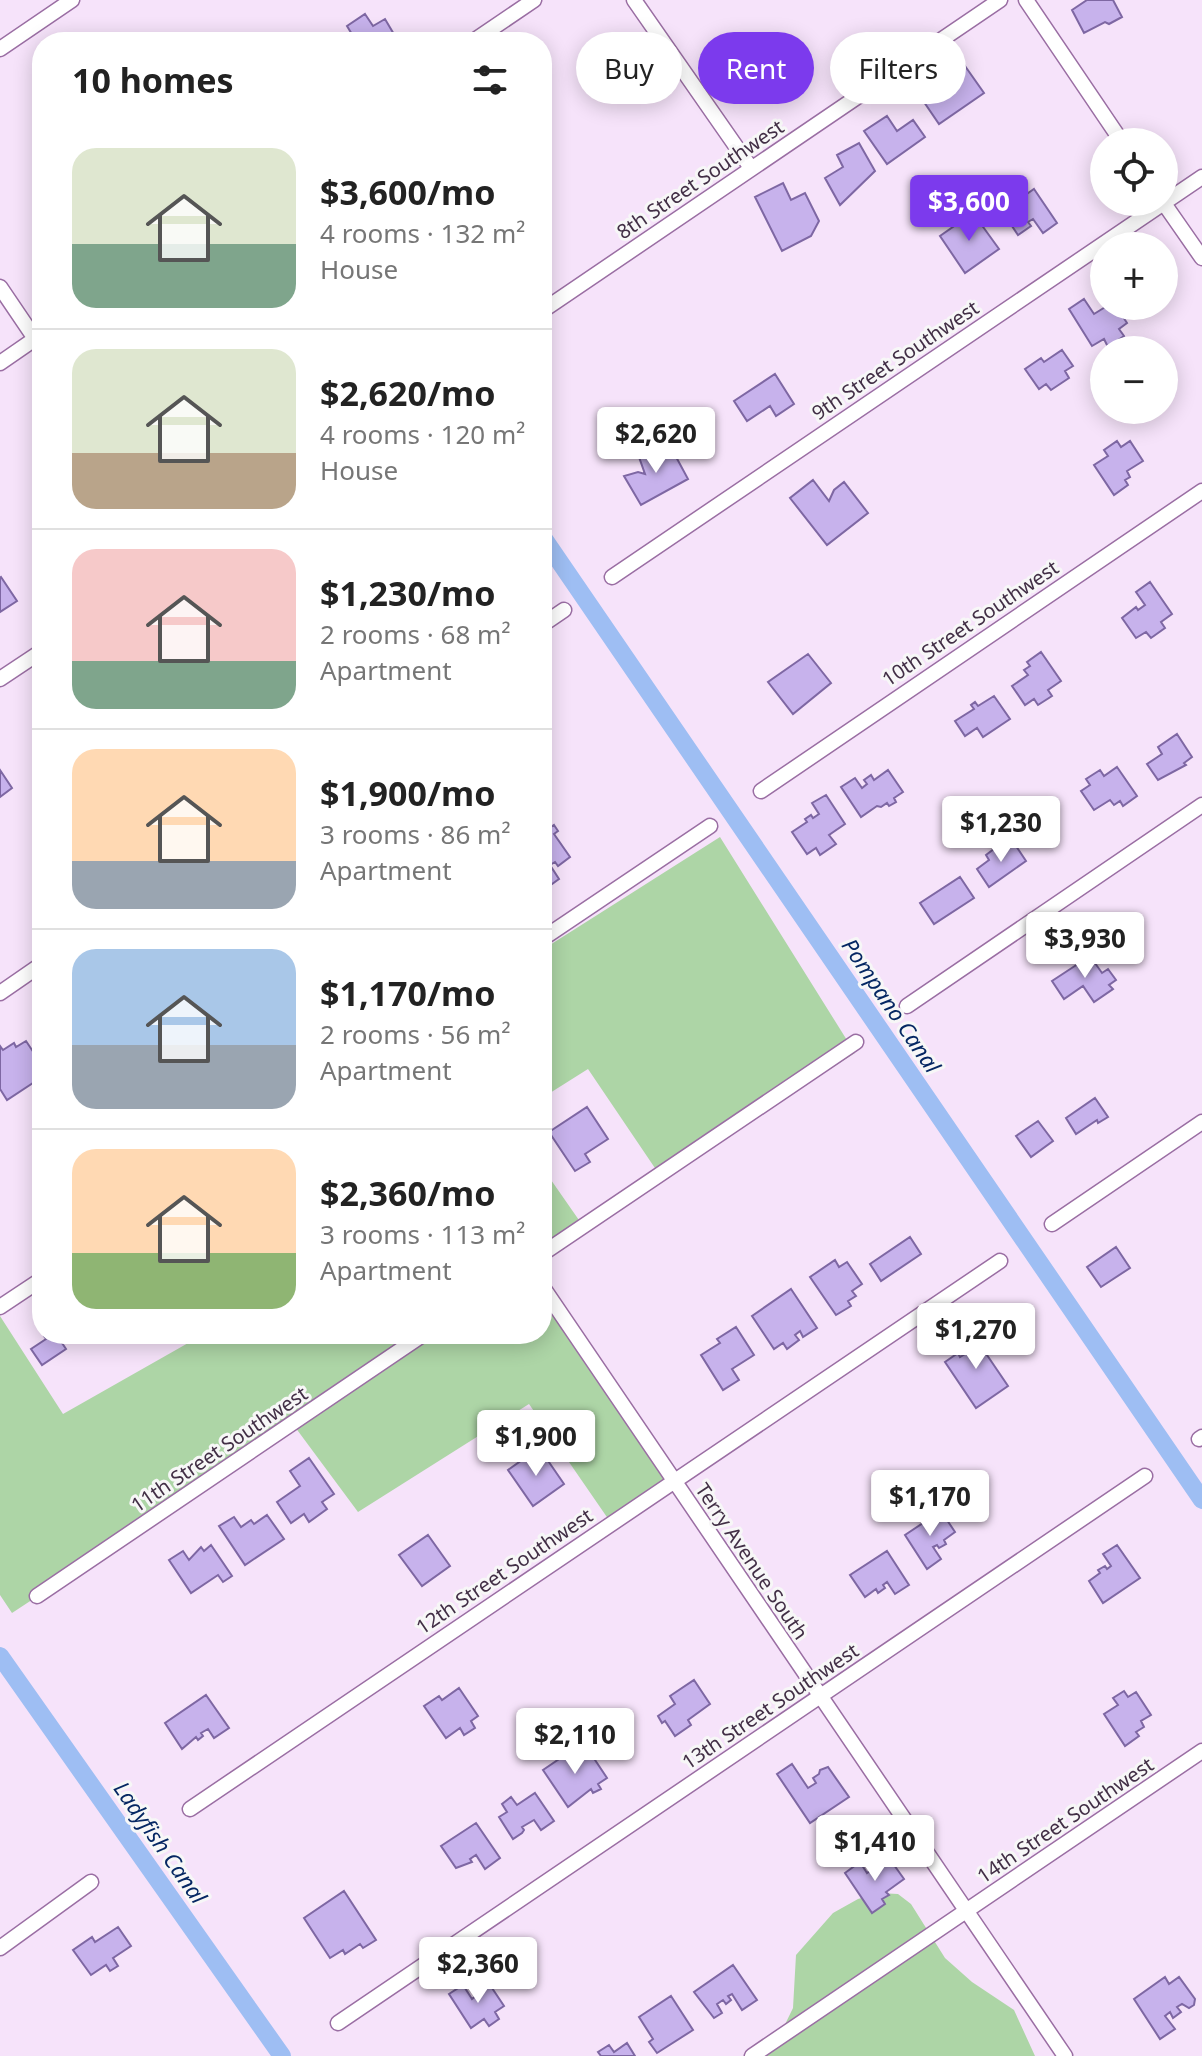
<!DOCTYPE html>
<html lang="en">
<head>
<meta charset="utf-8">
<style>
  body { margin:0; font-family:"Noto Sans",sans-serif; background:#f2f2f2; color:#222; height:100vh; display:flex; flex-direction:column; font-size:30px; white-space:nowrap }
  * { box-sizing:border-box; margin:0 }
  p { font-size:26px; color:#767676 }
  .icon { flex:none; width:44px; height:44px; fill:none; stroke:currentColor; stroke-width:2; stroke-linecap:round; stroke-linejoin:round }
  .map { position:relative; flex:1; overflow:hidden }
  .sheet { position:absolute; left:32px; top:32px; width:520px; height:1312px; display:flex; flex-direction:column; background:#fff; border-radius:32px; box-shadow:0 4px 20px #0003 }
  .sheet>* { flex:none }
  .guide { position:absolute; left:576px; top:32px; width:506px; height:72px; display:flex; gap:16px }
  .tools { position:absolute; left:1090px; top:128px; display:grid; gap:16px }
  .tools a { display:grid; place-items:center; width:88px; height:88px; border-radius:50%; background:#fff; box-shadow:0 4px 20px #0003; font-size:40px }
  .price { position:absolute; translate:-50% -68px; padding:0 18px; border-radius:8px; background:#fff; color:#222; font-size:26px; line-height:52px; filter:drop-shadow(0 2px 4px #0008) }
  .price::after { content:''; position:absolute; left:50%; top:48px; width:24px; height:18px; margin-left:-12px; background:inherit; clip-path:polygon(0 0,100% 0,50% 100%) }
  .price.selected { background:#7c3aed; color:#fff }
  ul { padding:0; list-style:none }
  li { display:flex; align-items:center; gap:24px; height:200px; padding:0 40px }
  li+li { border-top:2px solid #e0e0e0 }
  li span { display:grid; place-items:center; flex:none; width:224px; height:160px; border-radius:24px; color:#555 }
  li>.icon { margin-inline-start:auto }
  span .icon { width:96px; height:96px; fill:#fffc; stroke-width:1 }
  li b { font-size:34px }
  h2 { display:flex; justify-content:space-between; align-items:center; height:96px; padding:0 40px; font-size:34px }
  .chip { padding:0 28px; border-radius:36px; background:#fff; box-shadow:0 4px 20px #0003; font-size:28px; line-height:72px }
  .chip.selected { background:#7c3aed; color:#fff }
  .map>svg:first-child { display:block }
  .green { fill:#add5a6 }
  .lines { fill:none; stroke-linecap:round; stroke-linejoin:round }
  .canal { stroke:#9ebef3; stroke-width:18 }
  .building { fill:#c7b2ec; stroke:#7e67a3; stroke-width:2 }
  .minor-casing { stroke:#9a6ea3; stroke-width:17 }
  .minor { stroke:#fff; stroke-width:14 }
  .labels { text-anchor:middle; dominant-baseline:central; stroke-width:6; stroke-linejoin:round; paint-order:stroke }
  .street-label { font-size:20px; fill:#422f46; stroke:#f7f7f7 }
  .water-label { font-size:22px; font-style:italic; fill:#052763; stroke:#f7f7f7 }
</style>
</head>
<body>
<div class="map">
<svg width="1202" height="2056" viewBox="0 0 1202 2056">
  <rect width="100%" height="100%" fill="#f6e3fa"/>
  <path class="green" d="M720,837L855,1053L661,1177L588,1069L542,1098V950Z
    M542,1167L581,1223L542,1250Z
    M542,1288L677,1486L611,1523L529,1404L358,1512L295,1427L12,1613L0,1595V1316L63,1414L204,1334H542Z
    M879,1893L898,1894L911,1904L945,1958L972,1982L1014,2010L1035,2056H761L776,2043L793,2008L796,1955L833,1913L858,1899Z"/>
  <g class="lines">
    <path class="canal" d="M542,536L1202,1500
      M0,1656L282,2056"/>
  </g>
  <path class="building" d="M1087,0H1113L1122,17L1109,24L1105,22L1084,33L1072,10Z
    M365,14L373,26L385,19L395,36L386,42H343L353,36L347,26Z
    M965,66L984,93L939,124L924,102L944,89L943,81Z
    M887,116L897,131L913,120L925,137L887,164L864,131Z
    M859,143L875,171L840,205L825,178L843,167L837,155Z
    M783,183L791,200L805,193L819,221L811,236L782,251L755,197Z
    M1034,189L1057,223L1043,233L1033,219L1028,222L1031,226L1018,235L1002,211L1011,205L1006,199L1017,191L1021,198Z
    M973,213L999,249L965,273L940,236Z
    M1084,299L1094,314L1107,306H1116L1127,323L1119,329L1124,336L1108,347L1104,339L1092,346L1069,309Z
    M1062,350L1073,366L1065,371L1069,378L1051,390L1046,384L1039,389L1025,369L1041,358L1044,362Z
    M775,374L794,404L776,416L770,406L747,421L734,401Z
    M1117,441L1121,447L1130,441L1143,461L1127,471L1130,477L1125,480L1128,485L1114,495L1094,465L1108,456L1104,450Z
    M656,444L666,457L675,455L688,479L641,505L624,476L638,472L645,474L639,457Z
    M813,480L829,501L834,490L844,482L868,513L827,545L790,498Z
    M1,577L17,601L0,612V578Z
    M1150,582L1172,614L1161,622L1165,628L1151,638L1146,632L1136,638L1122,618L1136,607L1138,610L1145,605L1136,592Z
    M1041,652L1061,681L1048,690L1052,696L1038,705L1034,699L1025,705L1012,686L1028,675L1024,670L1030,666L1027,662Z
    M808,654L831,683L793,714L768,682Z
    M994,696L1010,719L983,737L977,728L965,736L955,721L974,709L971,705L975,702L978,706Z
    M1177,734L1192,757L1184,763L1186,765L1158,780L1147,764L1162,754L1158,747Z
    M1117,767L1137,796L1123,806L1120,801L1114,805L1110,800L1094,810L1081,791L1090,785L1086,779L1100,770L1104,776Z
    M0,770L12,788L0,797Z
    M888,770L903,792L894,798L896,802L889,806L887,803L881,807L877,806L861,817L841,787L855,778L862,788L867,784L864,780L871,775L874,780Z
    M826,795L845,824L829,835L836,844L820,855L816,848L807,854L792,832L807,822L805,819L811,815L813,818L819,814L812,803Z
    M554,825L558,831L554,834L570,857L558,866L555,862L550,865L559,879L545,889L542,884V833Z
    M1014,843L1026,861L989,887L977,869L989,860L986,855L994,849L998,854Z
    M960,877L974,898L934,924L920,903Z
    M1090,956L1102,973L1108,969L1116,980L1109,985L1113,989L1094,1002L1083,986L1064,999L1052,981Z
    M26,1041L42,1065V1077L7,1100L0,1089V1046L3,1050L14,1043L16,1047Z
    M1095,1098L1108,1117L1098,1123L1097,1120L1076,1134L1066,1118Z
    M587,1107L608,1139L585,1154L590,1162L575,1171L549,1132Z
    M1038,1121L1053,1141L1031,1157L1016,1136Z
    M910,1237L921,1254L881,1281L870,1264Z
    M1116,1247L1130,1268L1101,1287L1087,1267Z
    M835,1260L839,1267L847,1262L862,1284L852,1291L856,1296L848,1301L851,1306L836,1315L810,1277Z
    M791,1289L817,1328L803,1337L800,1331L795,1335L799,1340L787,1349L783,1343L774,1349L752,1316Z
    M736,1327L754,1355L732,1369L739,1380L723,1390L701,1355L720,1343L717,1339Z
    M970,1330L1008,1386L976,1408L945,1362L958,1353L960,1357L965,1354L956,1340Z
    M47,1334H56L66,1349L42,1365L31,1349L46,1339L44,1336Z
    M542,1452L564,1484L533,1506L508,1470L532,1453L535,1458Z
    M309,1458L334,1494L322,1502L327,1509L309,1522L304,1514L291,1523L277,1502L300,1486L290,1471Z
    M941,1511L955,1532L944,1540L946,1544L939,1548L937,1545L933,1547L941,1559L927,1569L905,1535Z
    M267,1515L284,1539L245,1565L219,1526L234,1517L241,1527L251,1520L254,1524Z
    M428,1535L450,1566L422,1586L399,1555Z
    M211,1545L232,1576L223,1582L218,1575L191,1593L169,1560L183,1551L189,1560L201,1547L204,1551Z
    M1117,1545L1140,1578L1103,1603L1089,1581L1100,1573L1098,1570L1105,1566L1107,1569L1111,1566L1103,1554Z
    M887,1551L909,1585L895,1594L887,1582L883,1585L885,1588L878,1593L876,1589L865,1597L850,1575Z
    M694,1680L710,1704L688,1720L691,1725L675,1736L665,1721L662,1723L658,1716L675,1704L670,1696Z
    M459,1688L478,1716L471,1721L475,1728L464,1735L460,1728L446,1738L424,1706L439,1696L442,1700Z
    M1124,1691L1128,1697L1136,1692L1151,1715L1141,1721L1144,1727L1136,1732L1139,1736L1125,1746L1104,1714L1118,1705L1113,1698Z
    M206,1695L229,1728L214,1738L208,1729L201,1733L203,1736L198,1740L196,1737L182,1749L165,1723Z
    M574,1749L580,1758L589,1751L607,1778L598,1784L601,1789L593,1793L591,1789L568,1807L543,1770Z
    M792,1764L808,1788L816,1783L813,1778L819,1774L820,1770L828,1767L849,1797L810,1823L777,1774Z
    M535,1793L554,1821L541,1830L534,1820L522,1827L524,1830L522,1833L513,1839L499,1817L507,1812L502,1804L511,1797L517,1805Z
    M476,1823L500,1858L485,1869L476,1855L470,1859L472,1862L456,1868L441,1846Z
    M889,1858L904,1879L886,1892L889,1895L882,1899L885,1904L872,1913L845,1873L860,1862L867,1873Z
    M344,1891L376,1940L363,1948L360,1944L345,1954L343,1950L330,1958L304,1918Z
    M118,1927L131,1946L113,1958L118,1966L110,1971L106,1965L91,1975L73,1950L92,1937L95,1942Z
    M733,1965L757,2000L742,2010L732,1994L728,1996L731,2000L726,2004L723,2000L717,2004L722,2013L714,2018L694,1992Z
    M1165,1977L1169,1984L1179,1977L1195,1999L1194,2005L1189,2008L1182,2004L1177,2007L1181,2012L1173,2018L1170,2012L1165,2016L1175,2029L1160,2039L1134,1999Z
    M488,1982L504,2006L495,2012L499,2019L489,2026L484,2019L471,2028L449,1994L463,1985L472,1999L477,1995L475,1991Z
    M671,1996L693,2030L657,2053L649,2042L653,2039L639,2017Z
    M627,2043L635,2056H601L598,2052L609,2045L614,2052Z"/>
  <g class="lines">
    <defs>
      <path id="minor" d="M634,0L751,168
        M1026,0L1122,142
        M472,42L534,0
        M0,49L72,0
        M1163,202L1202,258
        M0,287L42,349
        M542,311L1000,0
        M0,363L42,334
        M612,577L1202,177
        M542,625L564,610
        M0,679L42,651
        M761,791L1202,491
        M542,939L710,826
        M0,993L42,964
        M907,1006L1202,805
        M1052,1224L1202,1122
        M542,1254L856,1042
        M542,1286L1065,2056
        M0,1307L42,1279
        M1199,1439L1202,1437
        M37,1596L424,1334
        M190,1809L1000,1261
        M0,1948L91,1882
        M338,2023L1145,1476
        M752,2056L1202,1751"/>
    </defs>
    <use href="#minor" class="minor-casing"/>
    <use href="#minor" class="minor"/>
  </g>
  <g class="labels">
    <g class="street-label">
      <text transform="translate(700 179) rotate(-34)">8th Street Southwest</text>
      <text transform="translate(895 360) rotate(-34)">9th Street Southwest</text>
      <text transform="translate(970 623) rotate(-34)">10th Street Southwest</text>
      <text transform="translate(219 1449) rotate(-34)">11th Street Southwest</text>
      <text transform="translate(752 1561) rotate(56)">Terry Avenue South</text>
      <text transform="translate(504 1571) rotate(-34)">12th Street Southwest</text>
      <text transform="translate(770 1706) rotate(-34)">13th Street Southwest</text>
      <text transform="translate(1065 1820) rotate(-34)">14th Street Southwest</text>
    </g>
    <g class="water-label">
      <text transform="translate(892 1005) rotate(56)">Pompano Canal</text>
      <text transform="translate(161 1842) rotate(55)">Ladyfish Canal</text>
    </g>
  </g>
</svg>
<div class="tools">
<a><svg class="icon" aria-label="locate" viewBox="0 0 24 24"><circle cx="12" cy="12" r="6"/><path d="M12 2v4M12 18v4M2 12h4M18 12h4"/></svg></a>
<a>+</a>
<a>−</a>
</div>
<b class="price selected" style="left:969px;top:243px">$3,600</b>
<b class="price" style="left:656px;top:475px">$2,620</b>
<b class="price" style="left:1001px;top:864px">$1,230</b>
<b class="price" style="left:1085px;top:980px">$3,930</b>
<b class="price" style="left:976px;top:1371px">$1,270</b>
<b class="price" style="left:536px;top:1478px">$1,900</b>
<b class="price" style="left:930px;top:1538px">$1,170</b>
<b class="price" style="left:575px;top:1776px">$2,110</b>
<b class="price" style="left:875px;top:1883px">$1,410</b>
<b class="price" style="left:478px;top:2005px">$2,360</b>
<div class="guide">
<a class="chip">Buy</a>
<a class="chip selected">Rent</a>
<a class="chip">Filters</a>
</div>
<section class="sheet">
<h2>10 homes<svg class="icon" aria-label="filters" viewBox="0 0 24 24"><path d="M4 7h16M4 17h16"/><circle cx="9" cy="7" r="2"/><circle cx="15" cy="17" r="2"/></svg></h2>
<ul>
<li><span style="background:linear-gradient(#dfe7d0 60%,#7fa58c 0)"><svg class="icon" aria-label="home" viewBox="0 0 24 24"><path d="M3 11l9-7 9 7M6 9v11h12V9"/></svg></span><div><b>$3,600/mo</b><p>4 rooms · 132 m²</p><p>House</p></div></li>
<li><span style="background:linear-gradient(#dfe7d0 65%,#b9a48a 0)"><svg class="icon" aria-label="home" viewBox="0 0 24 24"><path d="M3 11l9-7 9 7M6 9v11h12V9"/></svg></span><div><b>$2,620/mo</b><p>4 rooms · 120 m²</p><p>House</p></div></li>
<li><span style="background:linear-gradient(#f6c9c9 70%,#7fa58c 0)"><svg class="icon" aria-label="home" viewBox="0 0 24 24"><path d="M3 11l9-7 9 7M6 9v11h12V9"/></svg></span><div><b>$1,230/mo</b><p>2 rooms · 68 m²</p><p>Apartment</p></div></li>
<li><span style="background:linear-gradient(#ffd9b3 70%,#9aa5b1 0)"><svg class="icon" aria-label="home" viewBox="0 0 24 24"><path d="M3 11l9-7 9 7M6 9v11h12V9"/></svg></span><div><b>$1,900/mo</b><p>3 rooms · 86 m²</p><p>Apartment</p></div></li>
<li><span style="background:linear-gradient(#a9c7e8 60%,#9aa5b1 0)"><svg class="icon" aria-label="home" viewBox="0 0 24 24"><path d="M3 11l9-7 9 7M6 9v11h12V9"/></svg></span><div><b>$1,170/mo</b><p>2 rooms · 56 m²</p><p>Apartment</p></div></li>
<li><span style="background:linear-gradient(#ffd9b3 65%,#8fb573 0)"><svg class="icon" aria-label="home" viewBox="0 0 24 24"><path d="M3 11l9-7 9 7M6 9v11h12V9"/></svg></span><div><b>$2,360/mo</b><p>3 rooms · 113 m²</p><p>Apartment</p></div></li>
</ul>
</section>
</div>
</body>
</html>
